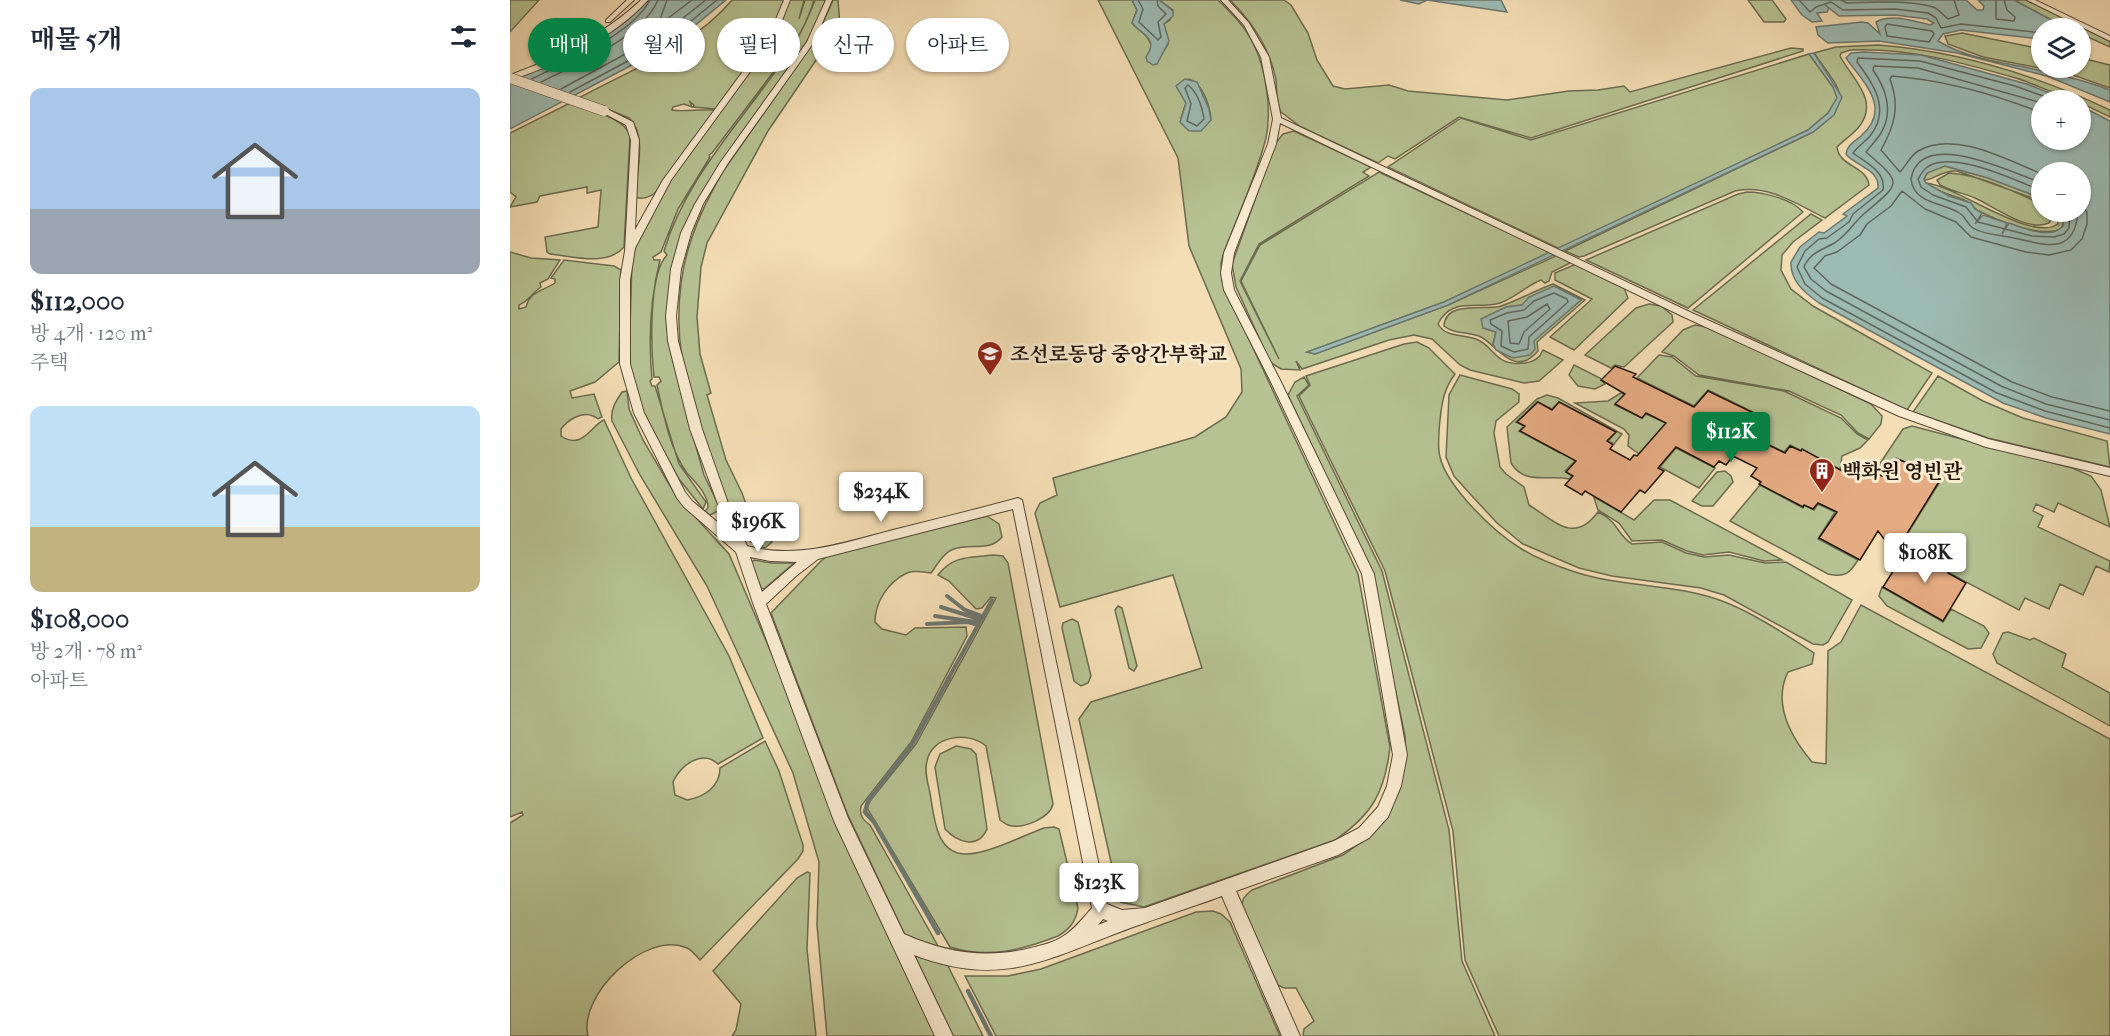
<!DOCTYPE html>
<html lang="ko">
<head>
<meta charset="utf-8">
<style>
  body { margin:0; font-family:"IM FELL French Canon","Noto Serif KR",serif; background:#f6f6f7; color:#1f2937; height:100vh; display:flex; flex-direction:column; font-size:22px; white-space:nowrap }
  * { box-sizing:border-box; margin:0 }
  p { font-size:20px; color:#747a83 }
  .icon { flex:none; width:33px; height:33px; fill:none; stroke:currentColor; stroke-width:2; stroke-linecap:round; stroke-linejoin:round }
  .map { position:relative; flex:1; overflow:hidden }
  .drawer { display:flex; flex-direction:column; background:#fff; width:510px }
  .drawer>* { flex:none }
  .hud { position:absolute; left:18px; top:18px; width:570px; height:54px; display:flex; gap:12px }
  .tools { position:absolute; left:1521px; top:18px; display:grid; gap:12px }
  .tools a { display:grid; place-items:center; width:60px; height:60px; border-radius:50%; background:#fff; box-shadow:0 2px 4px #0004; font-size:30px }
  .price { position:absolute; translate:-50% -51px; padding:0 14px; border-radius:6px; background:#fff; color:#222; font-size:20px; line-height:39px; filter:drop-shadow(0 2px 3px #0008) }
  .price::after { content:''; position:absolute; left:50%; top:36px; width:18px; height:14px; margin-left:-9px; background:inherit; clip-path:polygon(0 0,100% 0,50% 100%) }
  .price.on { background:#0b8043; color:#fff }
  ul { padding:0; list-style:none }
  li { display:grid; align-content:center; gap:12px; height:318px; padding:0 30px }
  li span { display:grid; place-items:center; height:186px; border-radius:12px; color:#555 }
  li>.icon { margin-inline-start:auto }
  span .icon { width:108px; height:108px; fill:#fffc; stroke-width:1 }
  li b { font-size:26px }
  h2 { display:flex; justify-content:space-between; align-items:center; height:72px; padding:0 30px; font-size:26px }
  .chip { padding:0 21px; border-radius:27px; background:#fff; box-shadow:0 2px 4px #0004; font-size:21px; line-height:54px }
  .chip.on { background:#0b8043; color:#fff }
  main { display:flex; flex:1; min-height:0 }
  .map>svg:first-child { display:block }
  .green { fill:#b6c292; stroke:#6c6c50; stroke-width:1.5; fill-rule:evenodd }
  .water { fill:#9cbbb3; stroke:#6c7971; stroke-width:1.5; fill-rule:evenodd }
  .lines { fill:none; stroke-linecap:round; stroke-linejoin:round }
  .shore { stroke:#606860; stroke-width:1.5 }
  .stream-far1 { stroke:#6c7971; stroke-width:4 }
  .stream { stroke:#6c7971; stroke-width:4.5 }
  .building { fill:#e5ab82; stroke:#23160d; stroke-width:1.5 }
  .minor-casing { stroke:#574837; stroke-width:2 }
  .minor { fill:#f8eacf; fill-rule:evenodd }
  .tertiary-bridge-casing { stroke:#574837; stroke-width:11; stroke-linecap:butt }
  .tertiary-bridge { stroke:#f8eacf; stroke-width:10 }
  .labels { text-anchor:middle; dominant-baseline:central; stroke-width:6; stroke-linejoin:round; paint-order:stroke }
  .poi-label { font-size:20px; font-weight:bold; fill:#23160d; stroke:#f8eacf; text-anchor:start }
</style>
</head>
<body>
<main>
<section class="drawer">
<h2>매물 5개<svg class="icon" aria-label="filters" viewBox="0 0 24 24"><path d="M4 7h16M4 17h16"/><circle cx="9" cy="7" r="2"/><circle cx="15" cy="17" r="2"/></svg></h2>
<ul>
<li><span style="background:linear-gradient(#a9c7e8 65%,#9aa5b1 0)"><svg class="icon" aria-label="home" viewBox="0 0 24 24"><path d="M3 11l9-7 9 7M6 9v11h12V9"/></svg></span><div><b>$112,000</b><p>방 4개 · 120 m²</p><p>주택</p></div></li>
<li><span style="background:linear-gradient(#bfe0f5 65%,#c2b280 0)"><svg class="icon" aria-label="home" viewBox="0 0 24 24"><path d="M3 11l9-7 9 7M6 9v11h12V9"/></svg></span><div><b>$108,000</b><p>방 2개 · 78 m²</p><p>아파트</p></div></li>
</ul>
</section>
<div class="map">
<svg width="1600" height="1036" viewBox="0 0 1600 1036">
  <rect width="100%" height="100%" fill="#f4deb5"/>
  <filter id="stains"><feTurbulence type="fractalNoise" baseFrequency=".00333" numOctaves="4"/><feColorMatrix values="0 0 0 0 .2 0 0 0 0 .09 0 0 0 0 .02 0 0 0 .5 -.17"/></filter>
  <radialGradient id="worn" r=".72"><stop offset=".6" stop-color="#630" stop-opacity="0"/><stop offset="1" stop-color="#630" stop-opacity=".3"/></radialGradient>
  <path class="green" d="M0,0H29L0,32Z
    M222,0H274C263,41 231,75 206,109L183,107L184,105L180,102L182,107L174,104L163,107L162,110C171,112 193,109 205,110L146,192C140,197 132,200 125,197C126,174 138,135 119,118L69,98C120,70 184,46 222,0Z
    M279,0H294L289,19L295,0H304C300,14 284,52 271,57L274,58L202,153L199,155L200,157L168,209L151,252L143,257L144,260H150C140,300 138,338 142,379L140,381L142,386H145L169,464L196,502L193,509L169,479L151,447L133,411L119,363L122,260L127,241L160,180L270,26Z
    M305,0H316L303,32L182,213L160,312L181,429L194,475L209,506L208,511L200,515L195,511L198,508C198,494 186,483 177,473C160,450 153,413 147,385L151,381L149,377H144C141,350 138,274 157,255L154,251C172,190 214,141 251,91C273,62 293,34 305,0Z
    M323,0H328L331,39L319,41L258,131L197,243L191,267L187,317L190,354L201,393L197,395L216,460L232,493L244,526L262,542L255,548C249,546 243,544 239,540C213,513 179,396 172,357C168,333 168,308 171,284C176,242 193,205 214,170L307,37Z
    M588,0H622L627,10L622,23C630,32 643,37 641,51L638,54L649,59L658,44L654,24L660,20L663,10L649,0H708C721,13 735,26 743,43C756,69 762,110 756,138C746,177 728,215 714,252L711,263L712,281L848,574L880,747C875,792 862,815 825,840L634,907L610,902L569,719L581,702L692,668L663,575L550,607L525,513L530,503L547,495L543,478L685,437L716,417L732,392L731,369L679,246L668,158ZM679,79C693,83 700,107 701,120L671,118L676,103L669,90Z
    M720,0H774L781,5L798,33L807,60L823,86L835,89L879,85L898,91L997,100L1059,91L1088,90L1114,86L1120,92L1281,48L1293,49V51L1021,138L949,117L885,159L878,156L868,163L791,127L771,112C766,102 767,91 766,80C760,48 743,23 720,0Z
    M1238,0H1262L1276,19L1274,22H1254Z
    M1504,0H1516L1600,41V47L1571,34L1570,28H1556Z
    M1452,33L1531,49L1532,68H1570L1571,58L1600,65V88L1560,74L1473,57L1438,44L1435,36Z
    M1368,45C1448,51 1528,76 1600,110V117L1571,103L1570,100C1557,100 1525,84 1509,79C1454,63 1397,47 1340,50L1331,53L1330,56C1342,79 1371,101 1348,128C1342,135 1334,140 1327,147C1329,167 1356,165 1359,185L1315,218C1287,204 1258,184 1225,191L1074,256L1069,257L1055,251L1303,132C1346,98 1330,91 1304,53L1326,47Z
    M1299,54L1323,87L1328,98L1318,113L1298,130L1050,249L878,167L951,118L1021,140Z
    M60,103C77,110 115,117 120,136L114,247C97,267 62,256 40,254L37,252L35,237L88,227L91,190L77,193V187L30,196L27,202L0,207L6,197L0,192V133Z
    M784,131L861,167L853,172L859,176L749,244L730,281L769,359L731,281L750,245L869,172L1041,253L934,302L797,352L805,354L938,305L1048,255L1062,262L1042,272L1039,281L1035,283L1031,280C1016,286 1006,297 990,303C969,310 941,296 928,324C936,338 953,334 966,339C985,346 984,367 1015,363C1024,362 1030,358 1033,350L1053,360L1029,381L1014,383L960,370L950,365L922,339L904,335L879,340L792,369L786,361L790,370L771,369L760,362L726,287L722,264L765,144L773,134Z
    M1435,166L1479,178L1531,198V201L1447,171C1431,170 1423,181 1414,180C1416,170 1426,167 1435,166Z
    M1439,173C1471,175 1503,191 1531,204L1532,212H1540L1542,218L1539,223C1516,232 1485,207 1465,198C1453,193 1441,191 1430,185L1427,180Z
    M1416,183C1448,186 1521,243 1548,224L1546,212H1554L1555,219L1551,229C1532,238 1488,221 1469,211C1464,209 1460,202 1454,200C1441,194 1428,193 1416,183Z
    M1237,192C1253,192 1282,199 1293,212L1178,308L1076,260L1228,194Z
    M1301,214L1312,220L1283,242L1272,255L1271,270L1281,289L1303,306L1422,373L1397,410L1183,310Z
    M0,252L21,258L50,260L38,279L30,283L31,287C22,293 18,302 9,305V309L16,307C20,291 33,291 45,283V279L41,278L54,260L104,266L111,270L109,362L85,382L60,391L62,398L84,394L92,417C84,420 91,419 83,416C71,411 58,420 51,429V436C73,451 82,424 94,420L121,478L219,656L253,738L208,764C192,749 171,765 163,782L165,795L177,800C194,797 210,787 210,768L255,741L269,771L293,845V851L288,859L190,960C186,956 182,950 177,948C135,930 68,995 78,1036H0V823L13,815L12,812L0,817Z
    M1066,264L1114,288L1118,298L1064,350L1040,337L1082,299L1045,280V273Z
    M1043,284L1075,300L1027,342L1028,351C1004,379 987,345 971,337C959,331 945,335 934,326C935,300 976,311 991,306C1009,300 1026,290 1043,284ZM1047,287L1071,300L1023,341L1024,344H983L986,332L973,328L996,307L1012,305Z
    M1139,304L1151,306L1162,315L1163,322L1114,367L1105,365L1101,368L1075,355L1126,308Z
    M1185,325L1202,328L1361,404L1372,416L1371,424L1359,439L1348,433L1331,415L1279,391L1189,375L1164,356L1152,352L1173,330Z
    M907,342L919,348L945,374C934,389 932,401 930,420C929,432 927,445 930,457C937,487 984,532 1010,548C1027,559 1046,566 1065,572C1114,588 1168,583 1217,603C1247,615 1276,635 1304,653L1302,664L1278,672C1262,704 1281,737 1302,762L1316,764L1318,651L1331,642L1351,605L1600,739V1036H989L955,960L943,831L875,571L789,396L800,385L796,376L894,344Z
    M1149,355L1162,357L1186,376L1274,391L1331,418L1347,434L1358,440L1350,448L1332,456L1330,470L1280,445L1274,452L1241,436L1255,418L1198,390L1184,406L1127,378Z
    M1064,365L1090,378L1095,384L1085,389L1068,386L1059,375Z
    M950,375L1002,389L1009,394V402L986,421L984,433L990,467L996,474L1014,487L1019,505C1046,522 1064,544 1088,512C1108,521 1108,536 1122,544L1152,542L1176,553L1194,557L1219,555L1255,563L1276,562L1342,600L1318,642L1313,645L1303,644L1214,595L1191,588L1102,576L1069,568L1013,544L987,523L962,496L944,476L936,457L939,395Z
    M1428,376L1473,401L1513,418L1597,441L1600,467L1478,438L1403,412Z
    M794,377L799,385L787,396L872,571L939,830L952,961L985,1036H793L794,1029L804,1021L786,988H774L768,985L732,911C731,900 734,896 742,890L833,855L858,837L887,795L896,757L895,736L860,570L778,395L785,382Z
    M117,391L119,409L133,440L166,496L219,554L269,671L318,803L426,1036H317L307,925L309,862L283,773L197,586L130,475L102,421C100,410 106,401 112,392Z
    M1111,393L1114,395L1105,405L1132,418L1136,414L1156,423L1129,454L1118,446L1119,435L1114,429L1065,403L1098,401Z
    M1037,395L1048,398L1112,434L1104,444L1098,441L1106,432L1049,402L1042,409L1027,402L1006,422L1014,426L1009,431L1050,453L1055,449L1069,457L1055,471L1062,476L1059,479C1039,474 1015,486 1001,463L997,427L1027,399Z
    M1402,426L1562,468L1581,476L1591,490L1600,527L1548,503L1544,512L1526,504L1523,511L1533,516L1528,527L1600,561L1599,572L1586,566L1573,595L1550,584L1539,609L1515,598L1509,610L1439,573L1442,567L1411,551L1407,556L1392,548L1391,544L1431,480L1419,474L1420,471L1400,461L1398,464L1386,458L1375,475L1365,471L1393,429Z
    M1166,448L1205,468L1189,488L1150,467Z
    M1215,471L1221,476L1223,482L1203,506H1192L1182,501L1207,472Z
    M1250,485L1293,508L1294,505L1304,510L1308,504L1325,512L1308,539L1348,560C1340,573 1335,578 1318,574L1220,521Z
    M1091,491L1086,498L1124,520L1144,500H1160L1272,560L1254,561L1219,552L1193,555L1177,551L1152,540L1122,541L1109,523L1088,510L1083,495Z
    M477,516L489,524L492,537C480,552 460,543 444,549C434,552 427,565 421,573C413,572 404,570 397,573C378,582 365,602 365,622L372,629L396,635L405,628L456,627L457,636L401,742L351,806C349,815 353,820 360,825L428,946L473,1036H443L337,813L261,613L311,561L319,555Z
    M483,555L493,556L498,563L543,804C540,818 512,830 498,825C495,824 493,822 490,820L476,746C459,731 422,735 417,761C414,772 418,783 420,793C424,815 425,854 456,854C478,854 512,836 534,828L544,827L549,829L568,908C566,921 560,929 548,936C512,950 478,959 440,947L357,808L360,801L406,744L486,598L481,597L472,608L466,609L439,581L428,575C443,555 460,558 483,555Z
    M244,560L261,563H284L254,589L251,588L241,563Z
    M1372,587L1433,622L1441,609L1474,626L1479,633L1471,648L1458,649L1377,606L1369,596Z
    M608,606L612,608L627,666L624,671L619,668L605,610Z
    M562,619L568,622L581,676L578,683L571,686L564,681L552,628L553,623Z
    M1498,632L1520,640L1524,638L1556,654L1552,667L1600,693V726L1487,663L1483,654L1493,633Z
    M446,746L461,749L466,754L477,829C468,850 447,842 435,829L425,767L430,754Z
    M297,872L300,873L297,949L306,1036H222L226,1030L231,1004L203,971L287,878Z
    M703,911L711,914L720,922L770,1036H486L455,976H498L531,969L686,912Z"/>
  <path class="water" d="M136,0H216L162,44L0,129V81L90,35Z
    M622,0H649L663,11V16L654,24L659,41L647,64L643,65L637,61L636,57C649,38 633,36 622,23L627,10Z
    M890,0H991L997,12L917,0L909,4Z
    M1281,0H1456L1467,10H1473L1474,6L1468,0H1504L1556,28H1532L1531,39L1451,30L1433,34L1428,41C1451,55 1478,60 1504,65C1537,72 1569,78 1600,90V102L1537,76L1447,53L1369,41L1318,43L1308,35L1306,27L1352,22L1358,23L1370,34L1366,22C1381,13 1404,21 1420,25L1424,23L1417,19L1385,15L1329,16L1315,5L1319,8L1317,12L1307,13L1312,21L1302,22L1292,15Z
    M1354,52L1411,55L1517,84L1558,100H1532V140H1570L1571,106L1600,121V434L1536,418L1493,403L1309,303C1295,293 1280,281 1281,262L1290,247L1309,232L1314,233L1337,216L1333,214L1368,188C1370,169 1345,166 1336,154C1337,145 1344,142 1351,136C1383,108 1353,82 1336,58L1341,53ZM1435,166L1478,178L1531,198L1532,172H1570V212H1554L1553,226C1541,240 1514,228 1499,223L1492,234L1497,223L1473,215L1465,224L1472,213L1465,209L1461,203L1439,196L1416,183L1414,179L1417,173Z
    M1304,53L1332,97L1324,115L1303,132L938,305L805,354L797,352L934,302L1298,130L1318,113L1327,98L1323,87L1299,54Z
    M675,79L687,82L699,109L701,120L691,131H679L670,122L676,103L666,86Z
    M1044,286L1071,300L1024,341L1025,349L1020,355L1003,358L986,350L983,344L986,332L973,328L971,319L996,307L1012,305L1019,297Z"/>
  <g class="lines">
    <path class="shore" d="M157,0L150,19L153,22L182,0
      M628,0L633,9L629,22L648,40L651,37L648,22L656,14L648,6L647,0
      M1289,0L1300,12L1306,7L1321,2L1333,10L1385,9L1418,13L1426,18L1431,28L1451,24L1532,33
      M1331,0L1337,3C1363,2 1398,0 1423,7C1429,9 1433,15 1438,19L1449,15L1444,0
      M1486,0V19L1504,21L1505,17L1497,10L1494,0
      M1377,24L1422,31L1424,34L1419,42L1377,36L1375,27Z
      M22,79C56,61 122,35 140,0
      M31,82C67,64 132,38 148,0
      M678,85C688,93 692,106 694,119L687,126L677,121L681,104L675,88Z
      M51,89L154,33L196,0
      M60,92L159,39L207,0
      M1544,100L1505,86L1410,61L1348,58L1347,62C1364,84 1381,110 1360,136C1355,142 1348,146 1343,153C1356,163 1376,171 1373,190L1343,214L1339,222L1317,238L1309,239L1295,251L1287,267L1295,284L1312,298L1487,393L1535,411L1600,428
      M1532,103L1408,68L1364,66L1363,70C1376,89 1384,111 1371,133C1367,140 1361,145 1356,152C1392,183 1392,182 1356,212C1345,221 1338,234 1326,242C1313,250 1300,252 1294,267L1301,279L1316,291L1491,386L1536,404L1600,420
      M1532,113C1484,94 1434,80 1382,76L1380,79C1390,106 1385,125 1371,150L1390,172C1396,166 1400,156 1408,151C1445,130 1497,160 1532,174
      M1532,183C1503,173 1410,126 1401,179C1404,205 1434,202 1451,214C1456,218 1457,224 1463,228C1472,234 1488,235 1499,237C1531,243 1564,259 1568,212
      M1532,191C1507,181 1440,148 1416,168C1413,170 1410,176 1408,179L1411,187L1423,195L1456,207L1468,222L1522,236L1544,237L1554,234L1559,228L1560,212
      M1570,197L1577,213V224L1572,239L1561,250L1539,255L1516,252L1461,237L1446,222L1415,209L1392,191L1381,206L1357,224L1350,235L1327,252L1315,256L1304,268L1321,284L1502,382L1542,397L1600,411
      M1044,293L1057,299L1058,302L1019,337L1018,349L1004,352L991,346L992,331L981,324L980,320L997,313L1014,310L1024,301Z
      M1037,304L1040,309L1014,332L1009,344L1000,343L998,321L1017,317Z"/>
    <path class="stream-far1" d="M437,596L455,610L474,617
      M431,607L472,620
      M425,616L466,622
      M417,624L458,622L469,625
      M438,679L482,600"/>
    <path class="stream" d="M428,933L364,822L355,812L358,801L403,743L439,678
      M458,991L481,1036"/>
  </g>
  <path class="building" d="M1105,366L1126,374L1123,377L1184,407L1198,391L1254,418L1240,436L1275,453L1280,446L1291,451L1292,449L1336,473L1343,462L1374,477L1387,459L1419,471L1418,474L1430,480L1385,553L1368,531L1350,560L1309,538L1327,512L1308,503L1303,509L1294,505L1293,507L1249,484L1251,482L1241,476L1247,468L1223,456L1216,465L1209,461L1204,467L1166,447L1148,468L1154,471L1135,493L1130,490L1111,512L1075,491L1072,495L1055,485L1063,476L1056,472L1066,461L1010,431L1015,426L1007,422L1028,402L1042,410L1049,402L1106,432L1097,441L1103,445L1100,449L1120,460L1124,455L1127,456L1156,423L1136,413L1132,418L1105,404L1115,394L1091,380Z
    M1396,551L1408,557L1411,551L1441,567L1438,573L1456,583L1433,621L1373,587Z"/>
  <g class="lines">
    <defs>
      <path id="minor" d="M117,0H124L100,22H96V20Z
        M131,0H138C106,36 46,66 0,80V75C47,58 94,35 131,0Z
        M274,0H280L266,36L161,180L125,248L120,280V364L134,413L175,492L182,501L218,531L180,429L158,341L156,316L161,269L171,233L185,204L210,163L297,42L316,0H322L304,42L218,163L193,204L181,233L171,269L166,316L168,341L192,429L219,506L237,546C288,560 336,542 387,529C427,519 468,509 508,498L512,500L597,904L612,910L635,908L824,841L849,828L868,807L877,786L883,755L852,574L760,380L714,290L711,273L714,253L758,144L763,119L751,57L734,25L711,0H718L739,23L759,57L771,118L1182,313L1397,410L1478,439L1600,468V476L1476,447L1389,416L1174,317L770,123L766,144L724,253L721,273L724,290L770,380L864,574L897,755L891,786L878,817L859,838L828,855L726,891L790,1036H772L712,896C685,906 656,915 629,925C545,954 498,991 404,955L443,1036H425L324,821L243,603L226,552L174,507L167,498L124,413L110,364V280L115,251L121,140L116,125L90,111L97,109L123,122L129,140L125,230L153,180L259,36ZM503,509L582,908C573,918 564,930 552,937C543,943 532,945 521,948C477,959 436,953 394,934L338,818L256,604L286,576L308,559ZM240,557L260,561L287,562L252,592ZM593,919L598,921L588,925Z
        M1517,0H1525L1600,36V41Z"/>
    </defs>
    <use href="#minor" class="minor-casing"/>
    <use href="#minor" class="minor"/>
    <defs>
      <path id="tertiary-bridge" d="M0,78L94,111"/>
    </defs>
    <use href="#tertiary-bridge" class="tertiary-bridge-casing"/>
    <use href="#tertiary-bridge" class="tertiary-bridge"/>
  </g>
  <defs>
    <symbol id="university-pin" viewBox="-11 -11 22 30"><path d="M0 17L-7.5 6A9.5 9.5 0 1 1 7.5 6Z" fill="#8f2418" stroke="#f8eacf"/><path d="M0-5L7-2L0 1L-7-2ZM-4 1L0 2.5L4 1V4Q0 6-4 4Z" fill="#fff"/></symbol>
    <symbol id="building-pin" viewBox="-11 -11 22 30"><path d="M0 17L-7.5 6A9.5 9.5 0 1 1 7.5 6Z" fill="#8f2418" stroke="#f8eacf"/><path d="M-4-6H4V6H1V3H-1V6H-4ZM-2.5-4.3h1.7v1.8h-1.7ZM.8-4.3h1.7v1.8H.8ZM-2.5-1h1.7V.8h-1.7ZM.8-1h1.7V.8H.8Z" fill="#fff"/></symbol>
  </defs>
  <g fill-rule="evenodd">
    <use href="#university-pin" x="465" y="339" width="30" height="40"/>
    <use href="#building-pin" x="1297" y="456" width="30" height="40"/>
  </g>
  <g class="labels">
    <g class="poi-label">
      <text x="500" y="354">조선로동당 중앙간부학교</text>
      <text x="1332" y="471">백화원 영빈관</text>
    </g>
  </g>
  <rect width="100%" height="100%" filter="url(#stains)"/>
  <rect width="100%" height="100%" fill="url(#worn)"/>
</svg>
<div class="tools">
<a><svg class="icon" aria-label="layers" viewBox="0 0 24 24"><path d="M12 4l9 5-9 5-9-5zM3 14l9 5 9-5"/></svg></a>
<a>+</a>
<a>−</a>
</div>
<b class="price on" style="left:1221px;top:463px">$112K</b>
<b class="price" style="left:371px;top:523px">$234K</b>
<b class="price" style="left:248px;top:553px">$196K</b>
<b class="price" style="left:1415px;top:584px">$108K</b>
<b class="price" style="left:589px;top:914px">$123K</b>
<div class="hud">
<a class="chip on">매매</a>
<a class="chip">월세</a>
<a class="chip">필터</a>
<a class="chip">신규</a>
<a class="chip">아파트</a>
</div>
</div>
</main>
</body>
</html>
